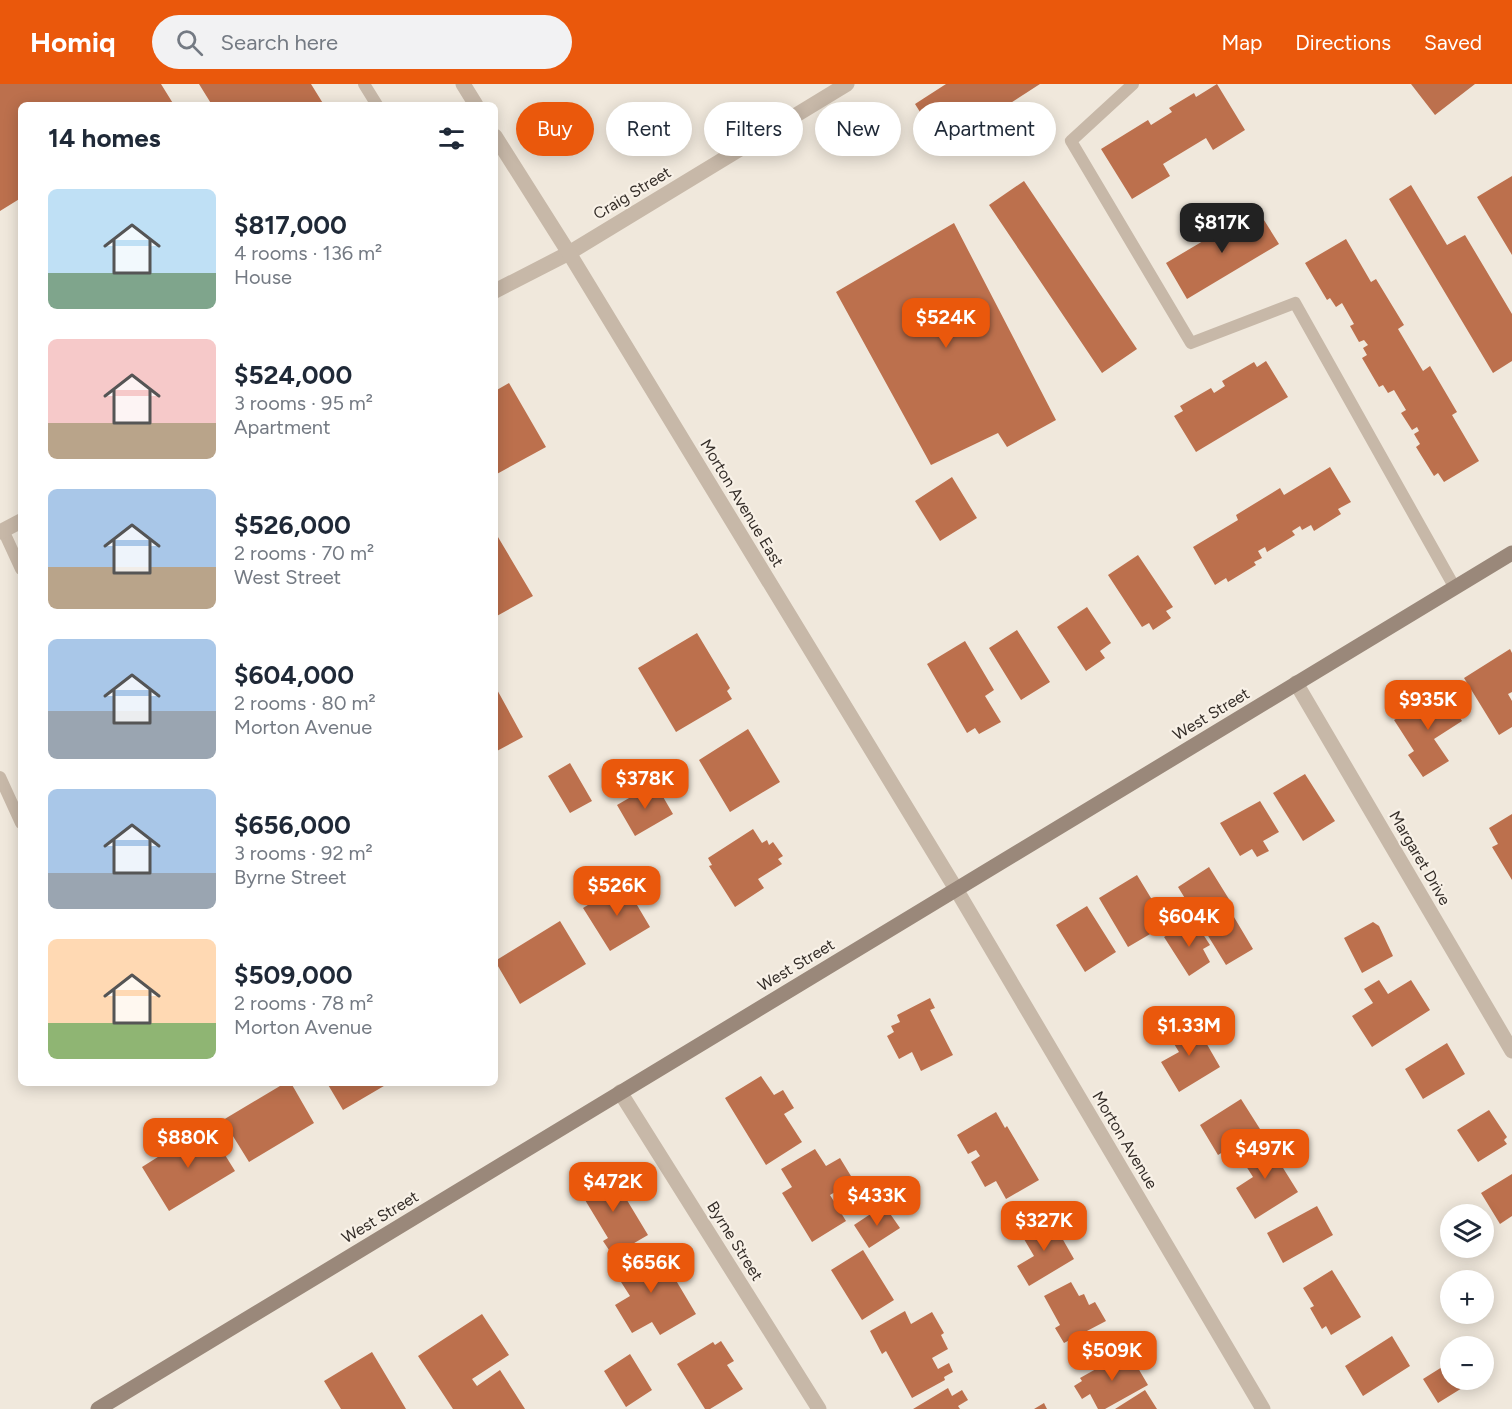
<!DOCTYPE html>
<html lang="en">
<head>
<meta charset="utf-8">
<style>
  body { margin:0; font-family:Figtree,sans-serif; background:#f2f2f3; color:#1f2937; height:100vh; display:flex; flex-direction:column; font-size:22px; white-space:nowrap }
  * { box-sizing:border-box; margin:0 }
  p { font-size:20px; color:#747a83 }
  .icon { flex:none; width:33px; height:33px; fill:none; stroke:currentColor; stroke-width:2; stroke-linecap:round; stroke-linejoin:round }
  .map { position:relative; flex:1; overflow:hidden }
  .side { position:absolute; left:18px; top:18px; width:480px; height:984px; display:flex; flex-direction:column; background:#fff; border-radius:9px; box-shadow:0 3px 15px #0003 }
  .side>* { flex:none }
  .top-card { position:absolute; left:516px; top:18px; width:570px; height:54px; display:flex; gap:12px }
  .buttons { position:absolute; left:1440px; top:1120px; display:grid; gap:12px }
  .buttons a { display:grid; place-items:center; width:54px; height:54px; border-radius:50%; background:#fff; box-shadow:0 3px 15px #0003; font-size:30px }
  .price { position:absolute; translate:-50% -51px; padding:0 14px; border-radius:12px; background:#ea580c; color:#fff; font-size:20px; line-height:39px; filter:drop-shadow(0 2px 3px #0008) }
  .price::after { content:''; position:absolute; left:50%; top:36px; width:18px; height:14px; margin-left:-9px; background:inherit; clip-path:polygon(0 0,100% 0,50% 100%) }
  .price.current { background:#222; color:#fff }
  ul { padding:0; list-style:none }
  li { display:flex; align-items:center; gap:18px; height:150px; padding:0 30px }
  li span { display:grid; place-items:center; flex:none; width:168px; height:120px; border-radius:9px; color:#555 }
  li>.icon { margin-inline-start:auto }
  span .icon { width:72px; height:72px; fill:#fffc; stroke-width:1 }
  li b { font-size:26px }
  h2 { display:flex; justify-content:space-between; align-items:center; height:72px; padding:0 30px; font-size:26px }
  .pill { padding:0 21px; border-radius:27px; background:#fff; box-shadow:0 3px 15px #0003; font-size:21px; line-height:54px }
  .pill.current { background:#ea580c; color:#fff }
  header { display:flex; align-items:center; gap:36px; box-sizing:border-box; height:84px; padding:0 30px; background:#ea580c; color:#fff }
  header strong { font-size:28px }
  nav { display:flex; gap:33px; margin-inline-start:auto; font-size:21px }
  .search { width:420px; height:54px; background:#f2f2f3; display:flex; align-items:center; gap:15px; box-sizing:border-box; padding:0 21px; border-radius:33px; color:#747a83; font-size:22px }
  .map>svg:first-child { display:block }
  .building { fill:#bc704d }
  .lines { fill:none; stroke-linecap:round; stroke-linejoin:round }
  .service { stroke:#c7b8a8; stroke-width:12 }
  .minor { stroke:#c7b8a8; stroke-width:15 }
  .tertiary { stroke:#c7b8a8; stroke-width:15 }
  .secondary { stroke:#9a887a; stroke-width:15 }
  .labels { text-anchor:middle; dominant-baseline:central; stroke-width:4.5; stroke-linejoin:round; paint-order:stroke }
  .street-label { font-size:16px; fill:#342d28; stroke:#f8f1e7 }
</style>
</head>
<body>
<header>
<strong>Homiq</strong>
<div class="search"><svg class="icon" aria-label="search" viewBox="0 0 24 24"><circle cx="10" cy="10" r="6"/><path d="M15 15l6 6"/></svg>Search here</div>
<nav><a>Map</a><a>Directions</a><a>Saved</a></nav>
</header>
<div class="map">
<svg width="1512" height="1325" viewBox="0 0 1512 1325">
  <rect width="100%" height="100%" fill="#f0e8dc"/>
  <path class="building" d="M0,0H161L174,21H21V114L0,127Z
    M199,0H311L324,21H212Z
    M946,0H1040L942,63L915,20Z
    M1217,0L1245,46L1213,66L1206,54L1163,80L1170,92L1132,115L1101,65L1148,36L1151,41L1172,28L1169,24L1194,9L1196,13Z
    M1411,0H1475L1435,31Z
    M1512,92V171L1477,113Z
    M1024,97L1137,265L1102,289L989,121Z
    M1411,101L1447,161L1465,151L1512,230V277L1493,289L1389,115Z
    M1257,125L1279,160L1187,215L1166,179Z
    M954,139L1056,336L1007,363L998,349L931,381L836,208Z
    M1346,155L1371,198L1376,195L1404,241L1398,245L1423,287L1430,282L1457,328L1452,331L1479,377L1444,398L1438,389L1434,392L1416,363L1420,360L1414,350L1419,347L1417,343L1412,346L1401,329L1406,326L1394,306L1388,309L1383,301L1379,303L1362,274L1367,271L1363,264L1368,261L1364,256L1359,258L1350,242L1354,240L1342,219L1336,223L1330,214L1327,216L1305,179Z
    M1266,277L1288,313L1196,368L1174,332L1183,327L1180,322L1211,304L1214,309L1225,302L1222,297L1254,278L1257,283Z
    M509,299L546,363L495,391V307Z
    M1330,383L1351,418L1338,425L1341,430L1314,447L1311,441L1302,446L1300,442L1292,447L1295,451L1267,468L1265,463L1258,467L1262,474L1254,478L1256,481L1228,498L1226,494L1215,501L1193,463L1238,436L1236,431L1280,404L1284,411Z
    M952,393L977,434L940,457L915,417Z
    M495,448L533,512L495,533Z
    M1138,471L1173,523L1166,527L1171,534L1153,546L1149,539L1142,543L1108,491Z
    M1087,523L1111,559L1100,567L1105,574L1086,587L1057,543Z
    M1017,546L1050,598L1021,616L989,564Z
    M697,549L730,604L727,607L732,615L676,648L638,584Z
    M965,557L994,606L985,612L1001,638L979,650L975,644L967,649L927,580Z
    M1510,565L1512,569V608L1508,610L1512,617V643L1499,651L1464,594Z
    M495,602L523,653L495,668Z
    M1442,606L1462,637L1434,655L1449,677L1423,693L1408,671L1414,667L1394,636Z
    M748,645L780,698L730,728L699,676Z
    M570,679L592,717L570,729L548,692Z
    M1305,690L1335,737L1303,757L1273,709Z
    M655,699L673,730L635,752L617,721Z
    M1260,717L1279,748L1263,757L1269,767L1257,773L1252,765L1240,772L1220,739Z
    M1512,730V796L1492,763L1498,760L1489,744Z
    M753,745L762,759L767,756L769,761L773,758L783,772L778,775L782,780L758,795L764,804L735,823L709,782L712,781L708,774Z
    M1209,783L1232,820L1228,823L1253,865L1226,881L1178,803Z
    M1137,791L1157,824L1148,830L1157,846L1128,863L1099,814Z
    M624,799L650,843L610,867L583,824Z
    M1087,822L1116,868L1085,888L1056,841Z
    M560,837L586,880L520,920L495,877Z
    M1373,838L1379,842L1393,872L1362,889L1344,854Z
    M1187,839L1191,845L1197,841L1210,861L1203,865L1210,878L1189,892L1164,853Z
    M1379,896L1388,910L1411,896L1430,926L1372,963L1352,932L1373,919L1364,905Z
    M930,914L935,924L930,926L953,971L921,987L912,968L899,975L887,952L894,948L891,942L900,938L897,931Z
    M1193,936L1220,983L1179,1008L1161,978L1179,968L1168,950Z
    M1447,959L1465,990L1423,1015L1405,985Z
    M761,992L774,1011L783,1006L794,1024L784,1030L802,1058L766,1081L725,1014Z
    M285,999H291L314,1039L249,1078L223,1036Z
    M327,999H389L343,1026Z
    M1241,1015L1260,1045L1218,1071L1200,1041Z
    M1489,1026L1507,1053L1504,1056L1507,1060L1478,1078L1457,1046Z
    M996,1028L1005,1044L1007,1042L1039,1096L1006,1115L996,1097L985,1103L971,1078L980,1072L976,1066L968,1070L957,1051Z
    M207,1042L235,1087L169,1127L142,1083Z
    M1265,1055L1298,1108L1255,1135L1236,1104L1253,1093L1239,1071Z
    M815,1065L826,1082L840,1074L854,1097L830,1111L846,1137L812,1158L782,1109L792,1103L781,1085Z
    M610,1088L648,1151L617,1169L615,1167L611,1169L603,1157L608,1154L579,1106Z
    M1512,1090V1132L1500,1140L1481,1109Z
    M884,1121L900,1144L869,1164L854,1141Z
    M1317,1122L1333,1151L1283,1179L1267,1149Z
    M1050,1133L1074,1175L1029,1202L1017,1182L1034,1172L1021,1150Z
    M648,1160L663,1186L668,1183L696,1230L660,1251L652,1238L632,1249L615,1221L630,1212L621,1198L626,1195L617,1178Z
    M863,1166L894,1216L862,1236L831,1186Z
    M1332,1186L1361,1233L1331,1251L1326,1242L1322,1245L1310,1224L1314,1222L1303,1204Z
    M1071,1198L1079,1212L1084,1210L1089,1221L1095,1218L1106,1237L1064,1259L1055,1244L1060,1241L1044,1212Z
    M905,1227L911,1240L932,1228L944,1249L941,1251L948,1265L932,1274L938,1285L949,1279L953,1288L944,1293L945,1296L912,1314L886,1267L882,1270L870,1247Z
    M482,1230L509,1271L472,1295L477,1302L500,1286L525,1325H453L418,1272Z
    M1392,1252L1410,1282L1363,1312L1345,1282Z
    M721,1257L734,1277L727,1281L743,1305L710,1325H705L677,1280L713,1258L715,1261Z
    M1128,1267L1148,1301L1105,1325H1098L1090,1310L1082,1315L1074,1302L1082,1297L1080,1294Z
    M372,1268L406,1325H341L324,1297Z
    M630,1270L652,1306L626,1323L604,1287Z
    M1450,1278V1296H1475L1438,1319L1423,1295Z
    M948,1304L952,1312L962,1306L968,1316L958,1322L960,1325H913Z
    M1145,1306L1157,1325H1115Z
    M1044,1319L1047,1325H1034Z"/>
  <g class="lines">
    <path class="service" d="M364,0L377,21
      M1133,0L1071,57L1191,259L1295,219L1455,504
      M3,446L21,485
      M0,693L21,739"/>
    <path class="minor" d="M495,207L569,169L847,0
      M0,448L21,437
      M1296,599L1512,967
      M956,805L1263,1325
      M620,1008L819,1325"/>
    <path class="tertiary" d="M463,0L476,21
      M495,52L569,169L956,805"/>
    <path class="secondary" d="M98,1325L1512,469"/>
  </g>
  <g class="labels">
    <g class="street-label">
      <text transform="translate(632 109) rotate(-31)">Craig Street</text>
      <text transform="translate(742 419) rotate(59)">Morton Avenue East</text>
      <text transform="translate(1211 630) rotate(-31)">West Street</text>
      <text transform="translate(1420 774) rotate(60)">Margaret Drive</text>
      <text transform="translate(796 881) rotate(-31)">West Street</text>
      <text transform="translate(1125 1056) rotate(59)">Morton Avenue</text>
      <text transform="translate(380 1133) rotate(-31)">West Street</text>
      <text transform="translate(735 1157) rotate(58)">Byrne Street</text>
    </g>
  </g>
</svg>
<div class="buttons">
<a><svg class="icon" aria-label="layers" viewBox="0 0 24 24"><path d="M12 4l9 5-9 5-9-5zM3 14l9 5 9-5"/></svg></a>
<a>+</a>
<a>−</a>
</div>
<b class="price current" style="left:1222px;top:170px">$817K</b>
<b class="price" style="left:946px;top:265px">$524K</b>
<b class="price" style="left:1428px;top:647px">$935K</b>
<b class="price" style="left:645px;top:726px">$378K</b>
<b class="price" style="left:617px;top:833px">$526K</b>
<b class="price" style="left:1189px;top:864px">$604K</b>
<b class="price" style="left:1189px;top:973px">$1.33M</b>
<b class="price" style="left:188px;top:1085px">$880K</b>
<b class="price" style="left:1265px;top:1096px">$497K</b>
<b class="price" style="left:613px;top:1129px">$472K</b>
<b class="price" style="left:877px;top:1143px">$433K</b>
<b class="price" style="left:1044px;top:1168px">$327K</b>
<b class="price" style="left:651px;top:1210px">$656K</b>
<b class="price" style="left:1112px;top:1298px">$509K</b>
<div class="top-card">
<a class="pill current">Buy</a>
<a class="pill">Rent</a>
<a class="pill">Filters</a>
<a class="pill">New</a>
<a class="pill">Apartment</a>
</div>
<section class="side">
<h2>14 homes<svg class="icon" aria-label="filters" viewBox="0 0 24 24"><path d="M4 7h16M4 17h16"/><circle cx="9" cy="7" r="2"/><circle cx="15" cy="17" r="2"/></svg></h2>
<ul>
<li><span style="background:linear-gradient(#bfe0f5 70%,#7fa58c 0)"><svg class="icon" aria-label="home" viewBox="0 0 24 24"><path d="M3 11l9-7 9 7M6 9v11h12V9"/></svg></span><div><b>$817,000</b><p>4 rooms · 136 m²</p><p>House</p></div></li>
<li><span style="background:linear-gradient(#f6c9c9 70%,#b9a48a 0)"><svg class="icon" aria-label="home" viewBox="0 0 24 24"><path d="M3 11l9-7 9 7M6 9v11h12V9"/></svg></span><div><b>$524,000</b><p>3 rooms · 95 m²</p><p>Apartment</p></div></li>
<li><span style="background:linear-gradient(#a9c7e8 65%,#b9a48a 0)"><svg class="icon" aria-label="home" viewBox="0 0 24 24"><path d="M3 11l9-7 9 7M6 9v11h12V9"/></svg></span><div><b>$526,000</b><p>2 rooms · 70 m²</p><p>West Street</p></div></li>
<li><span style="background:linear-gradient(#a9c7e8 60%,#9aa5b1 0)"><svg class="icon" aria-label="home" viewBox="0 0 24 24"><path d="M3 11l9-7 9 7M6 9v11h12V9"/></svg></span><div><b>$604,000</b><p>2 rooms · 80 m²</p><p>Morton Avenue</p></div></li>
<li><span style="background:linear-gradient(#a9c7e8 70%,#9aa5b1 0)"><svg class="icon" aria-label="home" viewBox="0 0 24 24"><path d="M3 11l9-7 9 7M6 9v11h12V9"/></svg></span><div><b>$656,000</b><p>3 rooms · 92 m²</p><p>Byrne Street</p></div></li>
<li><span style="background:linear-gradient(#ffd9b3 70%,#8fb573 0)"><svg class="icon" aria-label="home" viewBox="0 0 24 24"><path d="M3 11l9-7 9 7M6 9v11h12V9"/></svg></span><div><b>$509,000</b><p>2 rooms · 78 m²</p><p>Morton Avenue</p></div></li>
</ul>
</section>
</div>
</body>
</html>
